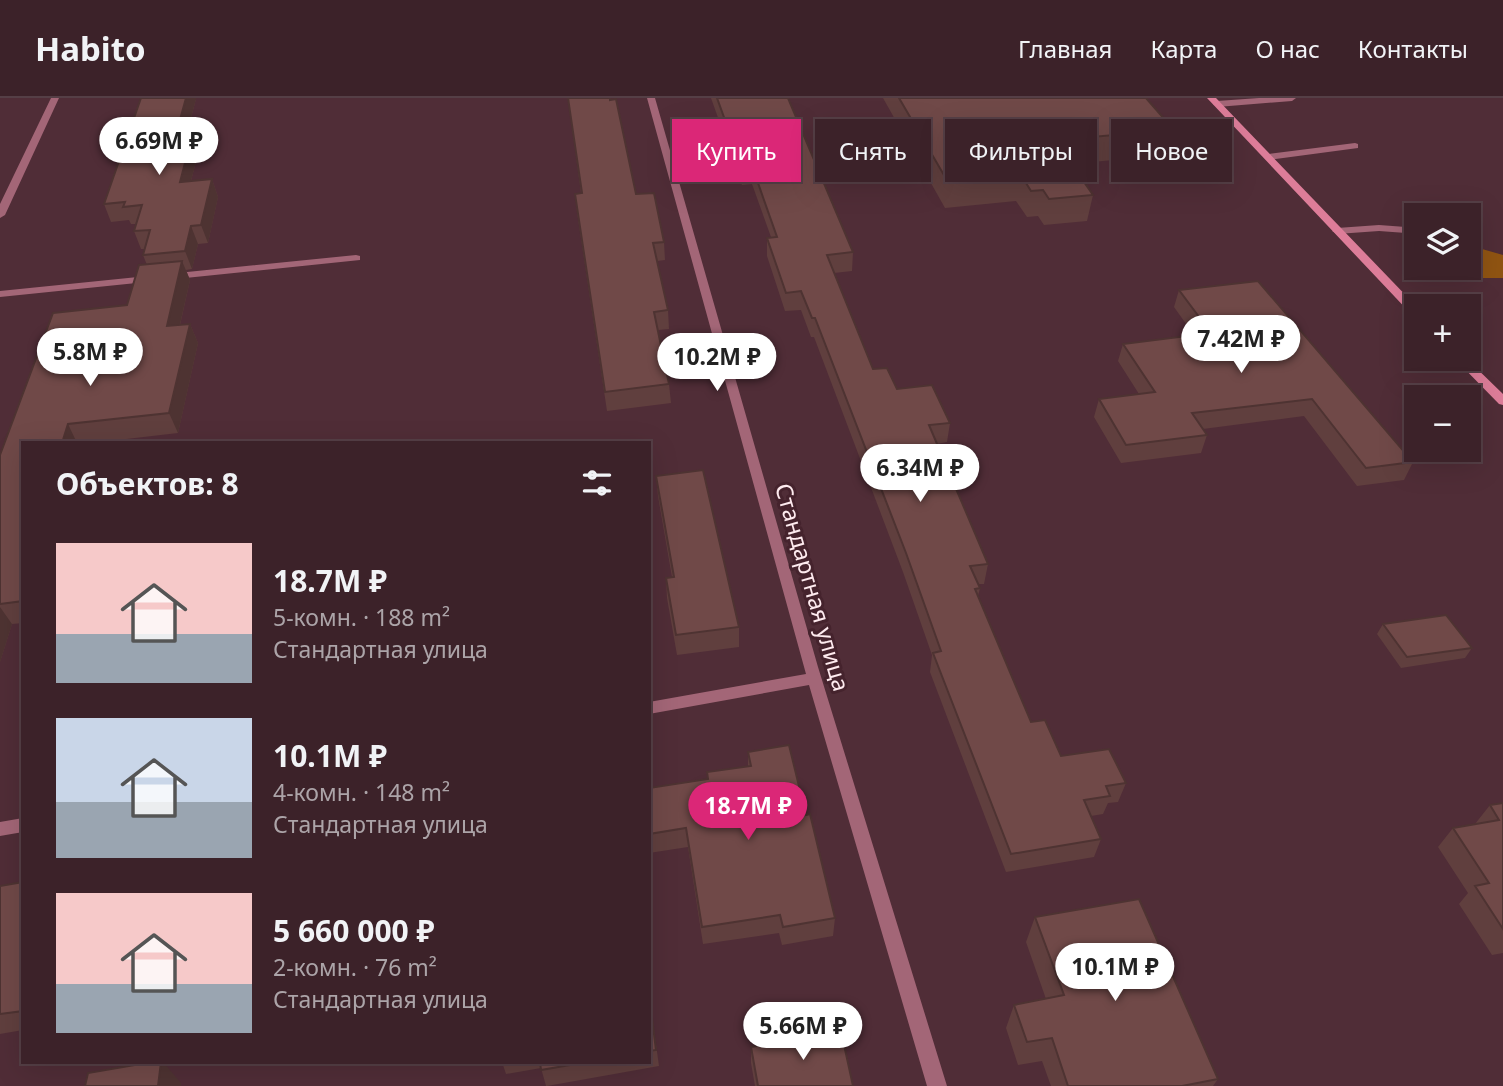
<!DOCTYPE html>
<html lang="ru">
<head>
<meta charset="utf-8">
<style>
  body { margin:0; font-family:"Noto Sans",sans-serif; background:#432a31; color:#f1f3f6; height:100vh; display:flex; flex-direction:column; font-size:26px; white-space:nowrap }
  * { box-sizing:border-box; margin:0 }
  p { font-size:23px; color:#aca4a8 }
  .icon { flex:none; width:38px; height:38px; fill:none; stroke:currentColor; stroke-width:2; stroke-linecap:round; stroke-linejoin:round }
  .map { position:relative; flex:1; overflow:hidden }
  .side { position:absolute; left:21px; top:343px; width:630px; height:623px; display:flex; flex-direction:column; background:#3c2229; border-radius:0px; box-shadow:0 7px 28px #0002,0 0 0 2px #553f46 }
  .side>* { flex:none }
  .hud { position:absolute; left:672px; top:21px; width:665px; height:63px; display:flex; gap:14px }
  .controls { position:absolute; left:1404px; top:105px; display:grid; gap:14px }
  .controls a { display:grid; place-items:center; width:77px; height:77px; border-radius:0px; background:#3c2229; box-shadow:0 7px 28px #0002,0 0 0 2px #553f46; font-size:35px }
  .price { position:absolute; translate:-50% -60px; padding:0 16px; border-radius:24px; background:#fff; color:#222; font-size:23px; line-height:46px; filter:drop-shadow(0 2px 4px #0008) }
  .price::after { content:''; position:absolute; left:50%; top:42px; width:21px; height:16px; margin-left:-10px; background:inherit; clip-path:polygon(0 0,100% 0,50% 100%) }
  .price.current { background:#db2777; color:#fff }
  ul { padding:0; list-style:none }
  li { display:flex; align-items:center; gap:21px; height:175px; padding:0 35px }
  li span { display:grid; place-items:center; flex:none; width:196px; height:140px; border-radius:0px; color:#555 }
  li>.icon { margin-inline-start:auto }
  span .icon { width:84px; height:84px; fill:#fffc; stroke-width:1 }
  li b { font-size:30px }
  h2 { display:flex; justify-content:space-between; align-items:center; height:84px; padding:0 35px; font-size:30px }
  .chip { padding:0 24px; border-radius:0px; background:#3c2229; box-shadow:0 7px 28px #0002,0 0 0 2px #553f46; font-size:24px; line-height:63px }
  .chip.current { background:#db2777; color:#fff }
  header { display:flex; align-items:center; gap:42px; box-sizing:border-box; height:98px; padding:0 35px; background:#3c2229; border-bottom:2px solid #553f46 }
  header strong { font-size:33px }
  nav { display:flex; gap:38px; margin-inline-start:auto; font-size:24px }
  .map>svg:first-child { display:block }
  .green { fill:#905412 }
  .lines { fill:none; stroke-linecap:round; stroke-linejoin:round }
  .service { fill:#a36677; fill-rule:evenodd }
  .minor { fill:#a36677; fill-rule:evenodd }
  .secondary { fill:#dd7d99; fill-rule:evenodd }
  .wall { fill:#603f3e }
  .shaded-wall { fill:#4e3332 }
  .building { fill:#704948; stroke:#4e3332; stroke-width:2 }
  .labels { text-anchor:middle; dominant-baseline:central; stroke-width:6; stroke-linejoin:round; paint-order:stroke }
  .street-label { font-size:23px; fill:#feebef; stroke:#45232d }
</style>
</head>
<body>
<header>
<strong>Habito</strong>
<nav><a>Главная</a><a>Карта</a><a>О нас</a><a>Контакты</a></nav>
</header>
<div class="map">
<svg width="1503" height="988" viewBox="0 0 1503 988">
  <rect width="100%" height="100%" fill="#502d37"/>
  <path class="green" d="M1468,147L1503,157V180H1477L1443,170H1468Z"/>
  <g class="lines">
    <path class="service" d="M1259,0H1296L1292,3L1217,9L1213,6L1217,3Z
      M1355,45L1358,46V50L1269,62L1264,59L1269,56Z
      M1379,127L1406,129L1411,132L1406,135L1379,133L1337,136L1332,133L1337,130Z"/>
    <path class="minor" d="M51,0H59L5,117L0,120V106Z
      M647,0H655L818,569L947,988H927L809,587L649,616V604L806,576Z
      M356,157L360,158V162L0,199V193Z
      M23,720V734L0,738V724Z"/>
    <path class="secondary" d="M1207,0H1216L1416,208V218L1412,217Z
      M1455,261H1467L1503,296V307L1499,306Z"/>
  </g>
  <path class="wall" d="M568,0L636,96L664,144L665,162L657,163L668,212L669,231L658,232L669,286L671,305L607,313L577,114L575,96L581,95Z
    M711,0H788L853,154L852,173L834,175L873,271L897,291L950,325L947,344L937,346L988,466L984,486H978L980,490L978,498L1031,624L1061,658L1126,685L1118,704L1108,705L1103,716L1091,718L1101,741L1094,759L1006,774L930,574L932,557L903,474L814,239H811L801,212L785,213L767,158V140L771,139L752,86L742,87Z
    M883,0H1146L1174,32L1167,57L1071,66L1093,97L1087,123L1044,127L1038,118L1027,119L1016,103L945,110Z
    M196,1L186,39L192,38L198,56L191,83L212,81L218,99L208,145L198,146L192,171L186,172L190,182L180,227L190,226L198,245L178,335L92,345H23V525L12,526L0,564V357L127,207L147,167L143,157L145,151H141L134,133L136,126H131L129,122L111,124L104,106Z
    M1179,192L1413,364L1404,382L1357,388L1304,318L1203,331L1207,337L1201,355L1121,365L1094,319L1099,301L1139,296L1118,263L1123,246L1194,237L1174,209Z
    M656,378L739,529V549L677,557L667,500L666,480L672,479L658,398Z
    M1383,526L1472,550L1465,560L1401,570L1377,536Z
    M748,654L806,717L835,820L833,838L782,847L779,835L703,846L688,749L649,755V690L707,681V674L748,668Z
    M1503,705V855L1492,857L1459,806L1468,795L1438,749L1453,730L1475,726L1490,707Z
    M23,784V932L0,936V788Z
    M1035,819L1218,981L1213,988H1051L1042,963L1018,967L1006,930L1014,907L1046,901L1026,844Z
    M649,895L659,968L547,988H546L541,970L506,976L502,964H649Z
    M751,949L853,988H755L751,965Z"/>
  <path class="shaded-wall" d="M186,0H196V1L181,57L175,40Z
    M192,38L198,56L186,102L180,84Z
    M212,81L218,99L208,145L201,127Z
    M191,128L198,146L192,171L185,153Z
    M182,163L190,182L175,248L167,228Z
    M190,226L198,245L178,335L169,315Z
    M68,326L77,345H62Z
    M0,509L12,526L0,564Z
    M161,964H163L181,985V988H158Z"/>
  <path class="building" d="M141,0H186L175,40L192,38L180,84L212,81L201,127L191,128L185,153L143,157L150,132L134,133L142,107L123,109L125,104L104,106Z
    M568,0H610V2L616,1L636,96L654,95L664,144L653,145L668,212L654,214L669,286L605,294L575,96L582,95Z
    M717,0H788L853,154L827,157L873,271L887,270L897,291L932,287L950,325L929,327L988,466L970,468L980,490L975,491L1031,624L1045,622L1061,658L1109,651L1126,685L1106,688L1110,698L1084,702L1101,741L1011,756L933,555L941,553L906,455L815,220H812L801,193L786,195L767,140L777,139L752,68L742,69Z
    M899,0H1146L1174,32L1055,42L1093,97L1049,101L1043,92L1031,93L1021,77L948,84Z
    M182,163L167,228L190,226L169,315L68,326L62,345H23V503L0,506V357L53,215L127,207L139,167Z
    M1258,183L1413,364L1366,370L1312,301L1192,315L1207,337L1126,347L1099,301L1155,294L1123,246L1211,235L1179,192Z
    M703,372L739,529L676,537L666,480L674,479L656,378Z
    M1446,517L1472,550L1407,559L1383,526Z
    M789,647L806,717L810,716L835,820L783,829L780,817L702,829L686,730L649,736V690L708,681L707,674L751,668L748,654Z
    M1503,705V831L1475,788L1489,785L1453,730L1499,722L1490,707Z
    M23,784V913L0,916V788Z
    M1139,801L1218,981L1182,988H1068L1052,940L1027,944L1014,907L1064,897L1035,819Z
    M649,896L656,952L649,953Z
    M841,933L853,988H758L751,949Z
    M152,964H161L158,988H85L88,975Z
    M540,964H587L541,972Z"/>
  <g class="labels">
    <g class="street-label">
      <text transform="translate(813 489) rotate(74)">Стандартная улица</text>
    </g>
  </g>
</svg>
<div class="controls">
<a><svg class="icon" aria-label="layers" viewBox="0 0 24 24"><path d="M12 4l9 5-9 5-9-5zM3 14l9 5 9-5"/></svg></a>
<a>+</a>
<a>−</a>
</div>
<b class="price" style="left:159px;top:79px">6.69M ₽</b>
<b class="price" style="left:1241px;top:277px">7.42M ₽</b>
<b class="price" style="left:90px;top:290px">5.8M ₽</b>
<b class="price" style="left:717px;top:295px">10.2M ₽</b>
<b class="price" style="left:920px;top:406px">6.34M ₽</b>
<b class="price current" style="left:748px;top:744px">18.7M ₽</b>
<b class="price" style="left:1115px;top:905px">10.1M ₽</b>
<b class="price" style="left:803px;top:964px">5.66M ₽</b>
<div class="hud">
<a class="chip current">Купить</a>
<a class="chip">Снять</a>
<a class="chip">Фильтры</a>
<a class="chip">Новое</a>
</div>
<section class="side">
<h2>Объектов: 8<svg class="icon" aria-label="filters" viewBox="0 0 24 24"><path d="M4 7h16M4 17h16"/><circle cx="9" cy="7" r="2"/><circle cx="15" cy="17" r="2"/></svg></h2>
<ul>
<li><span style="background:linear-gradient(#f6c9c9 65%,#9aa5b1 0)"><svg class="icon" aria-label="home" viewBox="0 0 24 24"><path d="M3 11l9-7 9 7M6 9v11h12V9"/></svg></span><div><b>18.7M ₽</b><p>5-комн. · 188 m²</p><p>Стандартная улица</p></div></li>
<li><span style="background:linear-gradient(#c9d6e8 60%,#9aa5b1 0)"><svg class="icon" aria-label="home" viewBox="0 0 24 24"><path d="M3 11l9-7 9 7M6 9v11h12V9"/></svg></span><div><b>10.1M ₽</b><p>4-комн. · 148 m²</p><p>Стандартная улица</p></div></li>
<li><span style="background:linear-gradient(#f6c9c9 65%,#9aa5b1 0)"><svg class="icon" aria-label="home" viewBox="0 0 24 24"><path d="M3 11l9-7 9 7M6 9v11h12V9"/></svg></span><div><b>5 660 000 ₽</b><p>2-комн. · 76 m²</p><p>Стандартная улица</p></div></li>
</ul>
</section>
</div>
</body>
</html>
